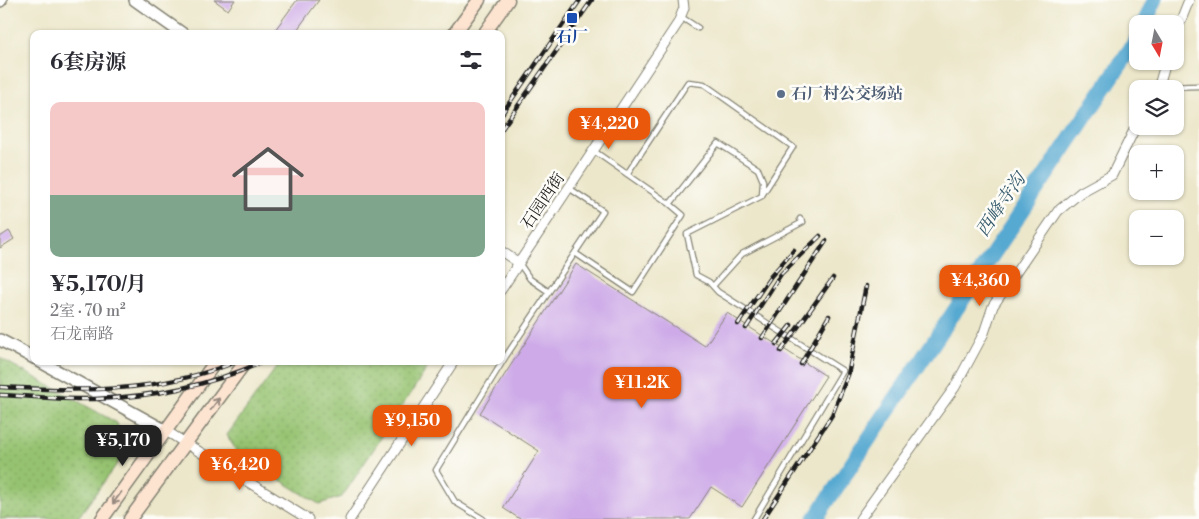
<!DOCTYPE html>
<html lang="zh">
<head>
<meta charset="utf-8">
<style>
  body { margin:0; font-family:"Libre Bodoni","Noto Serif SC",serif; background:#f7f7f7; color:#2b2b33; height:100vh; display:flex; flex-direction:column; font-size:19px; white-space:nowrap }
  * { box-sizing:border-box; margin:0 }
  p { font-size:16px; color:#7c7c81 }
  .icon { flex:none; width:28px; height:28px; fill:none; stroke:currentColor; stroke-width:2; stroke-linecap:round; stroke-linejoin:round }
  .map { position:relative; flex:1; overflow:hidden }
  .sheet { position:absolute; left:30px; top:30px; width:475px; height:335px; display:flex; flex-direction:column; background:#fff; border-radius:10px; box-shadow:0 1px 4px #0004 }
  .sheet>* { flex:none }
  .needle { width:32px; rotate:170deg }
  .controls { position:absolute; left:1129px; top:15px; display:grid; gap:10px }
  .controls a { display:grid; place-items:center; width:55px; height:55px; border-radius:10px; background:#fff; box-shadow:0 1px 4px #0004; font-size:25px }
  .price { position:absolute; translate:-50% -42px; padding:0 11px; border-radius:10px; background:#ea580c; color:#fff; font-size:16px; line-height:32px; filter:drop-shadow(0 1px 2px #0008) }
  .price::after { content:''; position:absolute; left:50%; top:30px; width:15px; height:11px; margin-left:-8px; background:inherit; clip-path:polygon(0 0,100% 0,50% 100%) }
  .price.current { background:#222; color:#fff }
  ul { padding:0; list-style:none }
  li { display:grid; align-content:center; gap:10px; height:265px; padding:0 20px }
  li+li { border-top:1px solid #e1e1e2 }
  li span { display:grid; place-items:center; height:155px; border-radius:10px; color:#555 }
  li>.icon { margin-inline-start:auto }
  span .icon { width:90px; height:90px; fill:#fffc; stroke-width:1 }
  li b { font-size:21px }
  h2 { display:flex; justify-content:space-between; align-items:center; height:60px; padding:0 20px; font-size:21px }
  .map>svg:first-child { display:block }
  .grass { fill:url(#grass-dots); stroke:#586f46 }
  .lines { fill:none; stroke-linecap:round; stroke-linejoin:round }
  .river { stroke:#56a9d1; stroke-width:16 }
  .building { fill:#ceabe8 }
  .service-casing { stroke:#848273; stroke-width:7 }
  .minor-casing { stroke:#848273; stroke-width:11 }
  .tertiary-casing { stroke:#848273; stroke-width:14 }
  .secondary-casing { stroke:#848273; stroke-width:15 }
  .service { stroke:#fff; stroke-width:4.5 }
  .minor { stroke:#fff; stroke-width:9 }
  .tertiary { stroke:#fff; stroke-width:11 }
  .secondary { stroke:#fde4d1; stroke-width:12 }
  .rail-casing { stroke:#1c1c1c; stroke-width:4.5 }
  .rail { stroke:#fdfcf7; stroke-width:2.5; stroke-dasharray:8; stroke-linecap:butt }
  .oneway { stroke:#988a80 }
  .transit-dot { fill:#1a4fb4; stroke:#fdfcf7; stroke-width:2 }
  .service-dot { fill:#5c6f8a; stroke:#fdfcf7; stroke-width:2 }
  .labels { text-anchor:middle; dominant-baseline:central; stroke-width:5; stroke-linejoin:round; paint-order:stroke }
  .transit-label { font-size:16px; font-weight:bold; fill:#164399; stroke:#fdfcf7 }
  .service-label { font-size:16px; font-weight:bold; fill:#4e5e75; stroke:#fdfcf7; text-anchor:start }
  .street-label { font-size:16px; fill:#1c1c1c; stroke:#fdfcf7 }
  .water-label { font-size:18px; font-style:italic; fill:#365b6d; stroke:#fdfcf7 }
</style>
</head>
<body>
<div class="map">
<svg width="1199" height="519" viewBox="0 0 1199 519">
  <defs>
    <pattern id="grass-dots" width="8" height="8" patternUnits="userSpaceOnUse" patternTransform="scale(1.25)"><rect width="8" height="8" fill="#95c270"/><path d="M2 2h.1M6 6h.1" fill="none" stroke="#80a660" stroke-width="1.8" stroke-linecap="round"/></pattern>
  </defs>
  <rect width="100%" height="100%" fill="#fdfcf7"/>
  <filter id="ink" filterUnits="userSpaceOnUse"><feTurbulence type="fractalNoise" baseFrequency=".02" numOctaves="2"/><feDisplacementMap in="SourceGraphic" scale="10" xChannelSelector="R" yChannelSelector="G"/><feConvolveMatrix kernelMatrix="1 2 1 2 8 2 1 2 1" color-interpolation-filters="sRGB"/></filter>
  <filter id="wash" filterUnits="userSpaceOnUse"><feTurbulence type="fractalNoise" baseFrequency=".0096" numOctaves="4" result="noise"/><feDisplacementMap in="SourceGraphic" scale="20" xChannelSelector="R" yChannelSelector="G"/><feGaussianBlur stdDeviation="1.12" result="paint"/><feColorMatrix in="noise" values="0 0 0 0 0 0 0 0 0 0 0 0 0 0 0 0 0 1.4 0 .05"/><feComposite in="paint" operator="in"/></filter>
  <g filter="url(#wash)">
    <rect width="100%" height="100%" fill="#ece7ca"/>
    <path class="grass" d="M0,358L117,423L125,453L77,519H0Z
      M281,361H432L342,497L319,504L238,454L227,435Z"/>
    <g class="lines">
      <path class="river" d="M1144,24L1155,0
        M815,519L1138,38"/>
    </g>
    <g id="blocks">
      <path class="building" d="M214,0H235L228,10Z
        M297,0H319L294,34H272Z
        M9,231L14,239L0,248V237Z
        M576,264L705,346L727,313L826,376L742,507L711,487L690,519H520L503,508L539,451L480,413Z"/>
    </g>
  </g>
  <g filter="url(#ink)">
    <use href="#blocks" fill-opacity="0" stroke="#848273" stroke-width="1"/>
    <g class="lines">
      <defs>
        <path id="service" d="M681,17L698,28
          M1159,87L1199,86
          M594,151L670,204L718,143L758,169L763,181L762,196L687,234L696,275L709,282L718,292L843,371L754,519
          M627,174L688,82L704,84L793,147L762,195
          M575,253L633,292L683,215L670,204
          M519,263L530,279L549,292
          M713,286L742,254L803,222L800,219
          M483,519L455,502L436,470L506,356L603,211L569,188"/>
        <path id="minor" d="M1175,35L1189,0
          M1158,89L1166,61
          M501,251L519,263
          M501,290L678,23L684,8L683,0
          M166,431L308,519
          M350,519L454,361
          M860,519L955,387L984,333L993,306L1058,211L1081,192L1112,175L1138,122"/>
        <path id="tertiary" d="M135,0L183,34
          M0,1L1,0
          M0,340L34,358
          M39,361L166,431"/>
        <path id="secondary" d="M454,34L479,0
          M484,34L508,0
          M102,519L216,361
          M130,519L246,361"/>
      </defs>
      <use href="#service" class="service-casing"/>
      <use href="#minor" class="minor-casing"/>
      <use href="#tertiary" class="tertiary-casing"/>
      <use href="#secondary" class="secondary-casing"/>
      <use href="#service" class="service"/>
      <use href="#minor" class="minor"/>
      <use href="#tertiary" class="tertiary"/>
      <use href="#secondary" class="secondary"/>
      <defs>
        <path id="rail" d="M501,115L580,0
          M501,130L592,0
          M738,324L771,276L794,250
          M746,328L781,274L820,236
          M762,338L826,241
          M776,344L791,325
          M781,351L833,278
          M801,364L829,316
          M0,387C84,392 159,393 238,361
          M0,395C31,396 64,400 95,399C154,397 211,385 265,361
          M763,519L832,415L848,375L866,286"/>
      </defs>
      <use href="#rail" class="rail-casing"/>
      <use href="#rail" class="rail"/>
    </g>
    <defs><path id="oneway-shaft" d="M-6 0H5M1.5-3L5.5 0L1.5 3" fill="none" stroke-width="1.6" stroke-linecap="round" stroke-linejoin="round" transform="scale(1.25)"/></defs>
    <g class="oneway">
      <use href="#oneway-shaft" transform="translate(215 404) rotate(-54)"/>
      <use href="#oneway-shaft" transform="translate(117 498) rotate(126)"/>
    </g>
  </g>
  <rect class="transit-dot" x="566" y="12" width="12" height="12" rx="2.5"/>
  <circle class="service-dot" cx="781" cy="94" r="5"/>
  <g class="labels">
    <g class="transit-label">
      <text x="572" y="37">石厂</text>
    </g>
    <g class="service-label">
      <text x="791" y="94">石厂村公交场站</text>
    </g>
    <g class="street-label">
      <text transform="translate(543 201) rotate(-56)">石园西街</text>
    </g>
    <g class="water-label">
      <text transform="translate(1001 205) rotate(-56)">西峰寺沟</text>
    </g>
  </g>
</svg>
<div class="controls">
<a><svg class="needle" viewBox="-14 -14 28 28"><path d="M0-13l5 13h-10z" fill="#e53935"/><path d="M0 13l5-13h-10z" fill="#7c7c81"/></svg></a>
<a><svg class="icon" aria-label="layers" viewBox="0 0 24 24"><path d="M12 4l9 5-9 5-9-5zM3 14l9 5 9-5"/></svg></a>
<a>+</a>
<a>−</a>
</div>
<b class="price" style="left:609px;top:150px">¥4,220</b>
<b class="price" style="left:980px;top:307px">¥4,360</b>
<b class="price" style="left:642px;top:409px">¥11.2K</b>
<b class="price" style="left:412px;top:447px">¥9,150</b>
<b class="price current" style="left:123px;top:467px">¥5,170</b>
<b class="price" style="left:240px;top:491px">¥6,420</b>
<section class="sheet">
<h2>6套房源<svg class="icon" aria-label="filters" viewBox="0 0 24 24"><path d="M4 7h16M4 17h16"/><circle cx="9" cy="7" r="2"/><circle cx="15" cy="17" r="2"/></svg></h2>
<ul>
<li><span style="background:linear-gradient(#f6c9c9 60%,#7fa58c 0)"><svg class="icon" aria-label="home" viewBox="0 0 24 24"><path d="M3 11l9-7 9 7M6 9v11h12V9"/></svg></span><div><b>¥5,170/月</b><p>2室 · 70 m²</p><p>石龙南路</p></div></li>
</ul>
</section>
</div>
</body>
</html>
